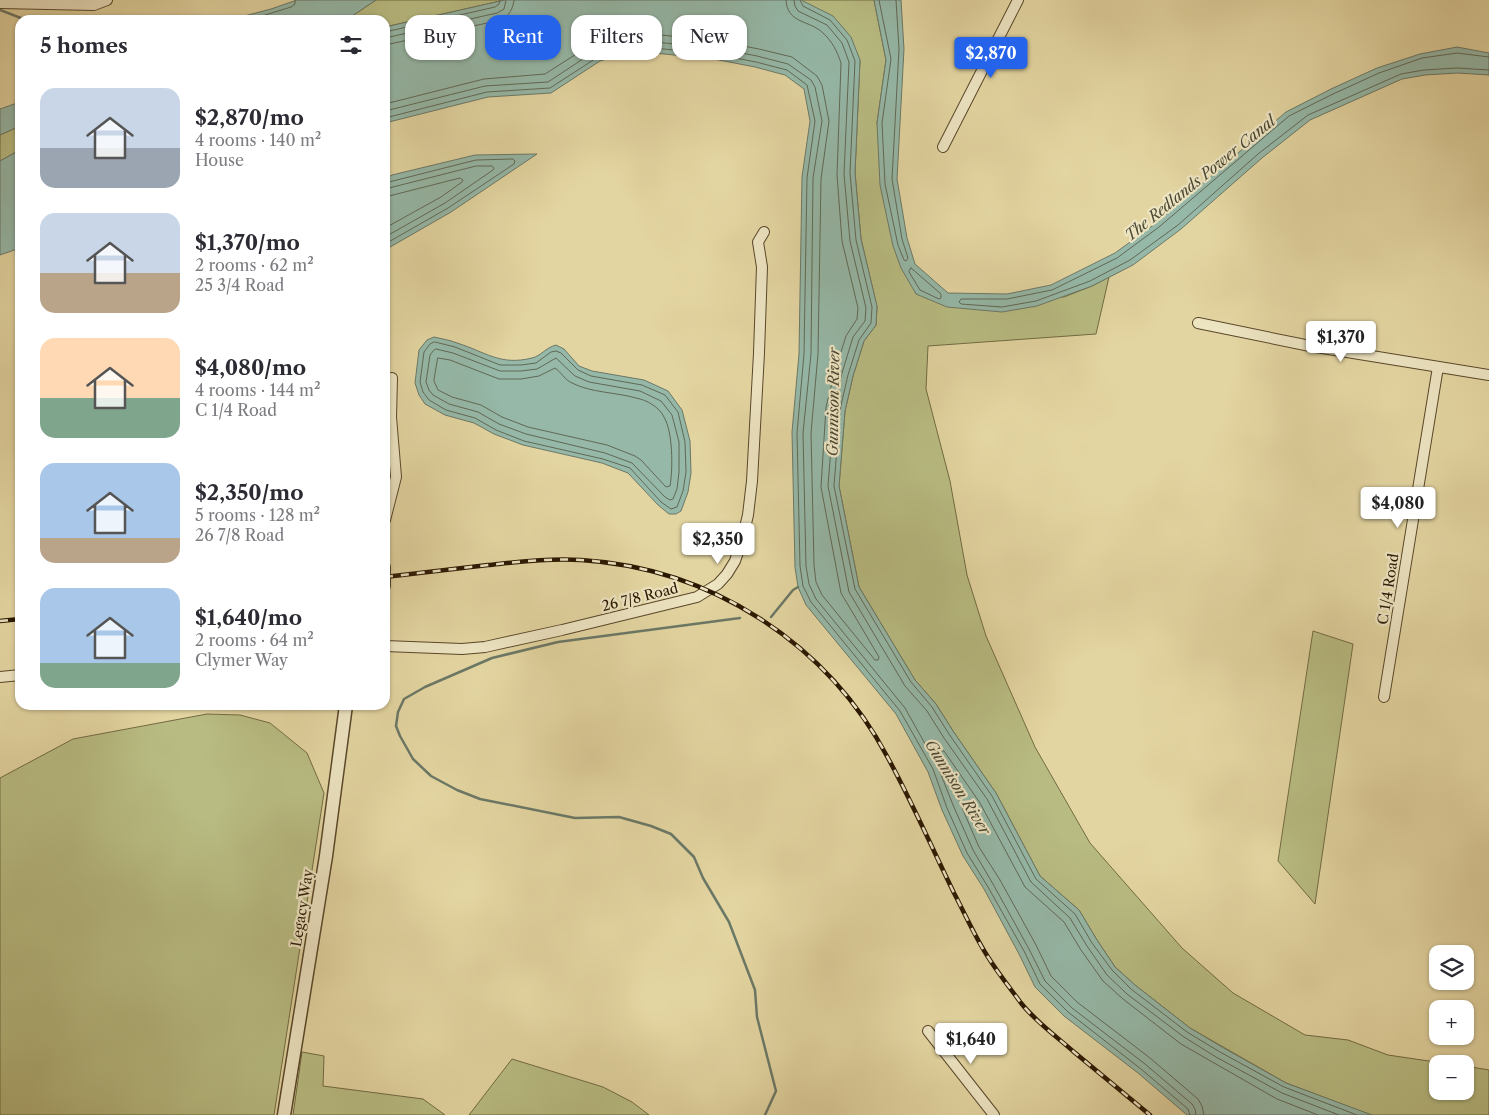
<!DOCTYPE html>
<html lang="en">
<head>
<meta charset="utf-8">
<style>
  body { margin:0; font-family:"Libre Caslon Text",serif; background:#f7f7f7; color:#2b2b33; height:100vh; display:flex; flex-direction:column; font-size:19px; white-space:nowrap }
  * { box-sizing:border-box; margin:0 }
  p { font-size:16px; color:#7c7c81 }
  .icon { flex:none; width:28px; height:28px; fill:none; stroke:currentColor; stroke-width:2; stroke-linecap:round; stroke-linejoin:round }
  .map { position:relative; flex:1; overflow:hidden }
  .side { position:absolute; left:15px; top:15px; width:375px; height:695px; display:flex; flex-direction:column; background:#fff; border-radius:15px; box-shadow:0 1px 4px #0004 }
  .side>* { flex:none }
  .top-card { position:absolute; left:405px; top:15px; width:475px; height:45px; display:flex; gap:10px }
  .tools { position:absolute; left:1429px; top:945px; display:grid; gap:10px }
  .tools a { display:grid; place-items:center; width:45px; height:45px; border-radius:10px; background:#fff; box-shadow:0 1px 4px #0004; font-size:25px }
  .price { position:absolute; translate:-50% -42px; padding:0 11px; border-radius:5px; background:#fff; color:#222; font-size:16px; line-height:32px; filter:drop-shadow(0 1px 2px #0008) }
  .price::after { content:''; position:absolute; left:50%; top:30px; width:15px; height:11px; margin-left:-8px; background:inherit; clip-path:polygon(0 0,100% 0,50% 100%) }
  .price.on { background:#2563eb; color:#fff }
  ul { padding:0; list-style:none }
  li { display:flex; align-items:center; gap:15px; height:125px; padding:0 25px }
  li span { display:grid; place-items:center; flex:none; width:140px; height:100px; border-radius:15px; color:#555 }
  li>.icon { margin-inline-start:auto }
  span .icon { width:60px; height:60px; fill:#fffc; stroke-width:1 }
  li b { font-size:21px }
  h2 { display:flex; justify-content:space-between; align-items:center; height:60px; padding:0 25px; font-size:21px }
  .pill { padding:0 18px; border-radius:15px; background:#fff; box-shadow:0 1px 4px #0004; font-size:18px; line-height:45px }
  .pill.on { background:#2563eb; color:#fff }
  .map>svg:first-child { display:block }
  .green { fill:#b8bc82; stroke:#726a42 }
  .water { fill:#95b8a8; stroke:#6b7866 }
  .lines { fill:none; stroke-linecap:round; stroke-linejoin:round }
  .shore { stroke:#606855; stroke-width:1 }
  .stream { stroke:#6b7866; stroke-width:2.5 }
  .minor-casing { stroke:#59472a; stroke-width:12 }
  .tertiary-casing { stroke:#59472a; stroke-width:15 }
  .minor { stroke:#ede4c2; stroke-width:10 }
  .tertiary { stroke:#ede4c2; stroke-width:12 }
  .rail-casing { stroke:#2b1802; stroke-width:4.5 }
  .rail { stroke:#ede4c2; stroke-width:2.5; stroke-dasharray:8; stroke-linecap:butt }
  .labels { text-anchor:middle; dominant-baseline:central; stroke-width:4.5; stroke-linejoin:round; paint-order:stroke }
  .street-label { font-size:14px; fill:#2b1802; stroke:#ede4c2 }
  .water-label { font-size:15px; font-style:italic; fill:#4b4834; stroke:#ede4c2 }
</style>
</head>
<body>
<div class="map">
<svg width="1489" height="1115" viewBox="0 0 1489 1115">
  <rect width="100%" height="100%" fill="#e3d5a1"/>
  <filter id="stains"><feTurbulence type="fractalNoise" baseFrequency=".004" numOctaves="4"/><feColorMatrix values="0 0 0 0 .2 0 0 0 0 .09 0 0 0 0 .02 0 0 0 .5 -.17"/></filter>
  <radialGradient id="worn" r=".72"><stop offset=".6" stop-color="#630" stop-opacity="0"/><stop offset="1" stop-color="#630" stop-opacity=".3"/></radialGradient>
  <path class="green" d="M376,0H505L385,27V20H343L352,16Z
    M801,0H874L886,60L877,123L916,294L1064,297L1092,286L1109,277L1096,334L928,346L926,389L950,481L967,575L986,636L1035,747L1090,843L1182,948L1233,993L1305,1035L1348,1040L1388,1055L1449,1064H1438V1091H1465V1066L1489,1070V1115H1372L1365,1113L1286,1083L1190,1028L1135,985L1115,967L1097,940L1079,910L1040,876L996,793L953,731L936,704L915,680L859,587L839,486L845,411L853,376L864,341L876,325L877,307L861,239L855,173L860,60Z
    M20,126V150L0,161V135Z
    M1313,631L1353,644L1315,904L1278,861Z
    M207,714L240,715L270,723L307,753L324,793L274,1115H0V778L73,739Z
    M302,1052L324,1056L323,1086L423,1099L445,1115H293Z
    M512,1059L603,1087L632,1102L649,1115H469Z"/>
  <path class="water" d="M297,0H376L352,16L343,20H229L271,9Z
    M505,0H801L833,16L851,37L860,60L855,173L861,239L877,306L876,325L864,341L853,376L845,411L839,486L859,587L915,680L936,704L953,731L996,793L1040,876L1079,910L1097,940L1115,967L1135,985L1190,1028L1222,1047L1286,1083L1372,1115H1187L1138,1073L1064,1016L1035,987L1019,954L984,889L963,856L942,810L928,772L896,714L806,605L798,587L795,567L792,432L799,354L802,177L810,121L804,89L785,75L755,67L714,59L634,51L600,61L551,93L488,97L385,123V27Z
    M874,0H901L904,49L897,179L907,238L915,264L948,293L1007,294L1051,285L1115,253L1155,224L1286,112L1331,89L1377,68L1420,54L1457,47L1489,53V75L1457,73L1425,75L1402,79L1310,120L1262,158L1181,229L1133,265L1092,286L1037,306L1002,312L947,307L916,294L901,268L893,246L880,185L877,123L886,60Z
    M135,16H175L206,20H128Z
    M20,102V126L0,135V109Z
    M20,150V248L0,255V161Z
    M537,154L451,212L385,250V179L392,175L475,155Z
    M434,337C442,339 450,340 457,343C486,352 500,366 532,358C541,356 545,348 556,345L564,349L579,366L592,371L644,380L668,391L682,410L690,441L691,473L688,492L681,511L676,514H669L658,505L628,473L602,463L523,445L494,434L474,423L445,415L425,404L419,395L415,383L419,350L427,340Z"/>
  <g class="lines">
    <path class="shore" d="M794,0L795,6L798,11L827,25L842,43L849,62L844,174L850,241L866,308L865,321L853,337L842,373L834,409L828,486L849,592L905,686L927,711L944,738L987,799L1031,882L1070,918L1087,946L1107,975L1127,994L1184,1037L1216,1057L1282,1093L1339,1115
      M800,0L803,6L830,20L847,40L855,61L850,173L856,240L872,307L871,323L859,340L848,375L840,410L834,486L855,589L911,682L932,707L949,734L992,796L1036,879L1075,914L1092,943L1112,970L1131,989L1187,1032L1220,1052L1284,1087L1357,1115
      M879,0L891,59L882,123L885,184L898,245L904,260L906,261L908,258L902,239L892,179L899,49L896,0
      M249,20L291,7L295,4V0
      M385,32L495,7L499,4L500,0
      M385,38L497,13L504,9L506,0
      M385,45L501,20C509,16 513,9 514,0
      M1489,57L1457,53L1422,58L1379,73L1333,94L1289,116L1159,227L1117,258L1052,290L1007,299H961L959,302L961,304L1002,307L1036,301L1090,281L1130,260L1178,225L1258,154L1308,115L1401,74L1424,70L1457,68L1489,70
      M385,104L484,79L545,74L592,44L634,32L717,41L759,49L792,57L817,76L822,85L829,121L821,179L818,354L811,433L814,565L816,582L822,595L875,660H878L879,657L841,593L821,487L826,407L835,371L846,336L857,319L858,308L842,241L837,175L841,63C837,51 832,41 823,33C810,20 787,24 786,0
      M385,111L485,86L548,82L595,51L634,40L716,48L757,56L788,64L811,80L815,87L822,121L813,178L811,354L803,433L806,566L809,584L816,599L905,708L938,767L953,805L973,850L993,884L1029,949L1045,981L1072,1008L1145,1064L1192,1104L1195,1109L1196,1115
      M385,118L487,92L550,88L598,57L634,46L715,54L756,62L787,70L807,85L815,121L807,178L804,354L797,433L800,566L803,586L811,602L900,711L933,769L947,808L967,853L988,887L1024,951L1040,984L1068,1012L1141,1069L1188,1109L1190,1115
      M385,183L476,160L513,159L515,161L514,164L448,208L385,244
      M385,189L476,166H492L494,168L493,170L445,203L385,237
      M385,197L460,178L463,180L462,182L441,197L385,228
      M911,268L941,294V298L939,299L920,290L909,272Z
      M435,342L455,347L500,365H521L536,363L551,352L556,351L561,353L578,370L591,376L642,385L665,395L678,412L685,442L686,472L683,491L677,507L671,509L661,502L630,468L603,459L524,441L496,430L475,418L446,410L429,400L423,392L420,382L424,352L430,344Z
      M436,349L453,353L500,371H521L537,369L556,358L575,376L589,382L640,391L661,401L672,415L679,442V472L677,489L673,499L670,500L665,497L632,463L605,453L526,434L499,424L478,412L449,404L433,395L429,390L426,382L430,355L434,350Z
      M438,358L450,360L499,379H521L539,376L555,368C561,372 565,380 572,383C592,393 615,392 636,398C647,400 659,407 664,417C673,432 673,469 670,486L666,487L641,460L635,456L607,445L528,427L502,417L481,405L452,397L438,390L434,381Z
      M1204,1115L1202,1106L1198,1099L1150,1058L1077,1002L1051,976L1036,945L1000,880L979,847L960,803L946,765L940,754L941,751H944L980,803L1025,887L1064,922L1081,950L1103,981L1123,999L1181,1044L1277,1099L1318,1115"/>
    <path class="stream" d="M0,10L26,20
      M771,617L793,590L798,587
      M740,618L558,642L492,658L425,687L404,699L398,712L396,726L400,736L413,759L431,776L457,790L480,799L575,818L619,817L651,826L671,834L694,857L703,878L729,922L755,990L757,1017L776,1091L765,1115"/>
    <defs>
      <path id="minor" d="M0,3L94,5L107,0
        M943,147L1018,0
        M1198,323L1310,346L1489,375
        M385,520L396,477L391,417L392,378
        M385,567V586
        M385,646L462,649L485,647L562,630L697,597L718,584L727,574L735,561L742,540L748,515L752,481L759,353L762,267L758,242L764,232
        M0,677L20,675
        M1384,697L1438,367
        M928,1031L994,1115"/>
      <path id="tertiary" d="M284,1115L326,856L346,705"/>
    </defs>
    <use href="#minor" class="minor-casing"/>
    <use href="#tertiary" class="tertiary-casing"/>
    <use href="#minor" class="minor"/>
    <use href="#tertiary" class="tertiary"/>
    <defs>
      <path id="rail" d="M385,577C419,573 453,569 488,565C518,562 550,558 581,560C711,568 827,643 888,758C912,802 932,848 954,893C965,914 975,937 988,957C998,973 1010,988 1021,1003C1036,1022 1056,1036 1074,1052C1099,1073 1125,1094 1150,1115
        M0,621L20,619"/>
    </defs>
    <use href="#rail" class="rail-casing"/>
    <use href="#rail" class="rail"/>
  </g>
  <g class="labels">
    <g class="street-label">
      <text transform="translate(1388 589) rotate(-81)">C 1/4 Road</text>
      <text transform="translate(640 597) rotate(-14)">26 7/8 Road</text>
      <text transform="translate(302 908) rotate(-81)">Legacy Way</text>
    </g>
    <g class="water-label">
      <text transform="translate(1200 178) rotate(-39)">The Redlands Power Canal</text>
      <text transform="translate(833 402) rotate(-89)">Gunnison River</text>
      <text transform="translate(958 787) rotate(58)">Gunnison River</text>
    </g>
  </g>
  <rect width="100%" height="100%" filter="url(#stains)"/>
  <rect width="100%" height="100%" fill="url(#worn)"/>
</svg>
<div class="tools">
<a><svg class="icon" aria-label="layers" viewBox="0 0 24 24"><path d="M12 4l9 5-9 5-9-5zM3 14l9 5 9-5"/></svg></a>
<a>+</a>
<a>−</a>
</div>
<b class="price on" style="left:991px;top:79px">$2,870</b>
<b class="price" style="left:1341px;top:363px">$1,370</b>
<b class="price" style="left:1398px;top:529px">$4,080</b>
<b class="price" style="left:718px;top:565px">$2,350</b>
<b class="price" style="left:971px;top:1065px">$1,640</b>
<div class="top-card">
<a class="pill">Buy</a>
<a class="pill on">Rent</a>
<a class="pill">Filters</a>
<a class="pill">New</a>
</div>
<section class="side">
<h2>5 homes<svg class="icon" aria-label="filters" viewBox="0 0 24 24"><path d="M4 7h16M4 17h16"/><circle cx="9" cy="7" r="2"/><circle cx="15" cy="17" r="2"/></svg></h2>
<ul>
<li><span style="background:linear-gradient(#c9d6e8 60%,#9aa5b1 0)"><svg class="icon" aria-label="home" viewBox="0 0 24 24"><path d="M3 11l9-7 9 7M6 9v11h12V9"/></svg></span><div><b>$2,870/mo</b><p>4 rooms · 140 m²</p><p>House</p></div></li>
<li><span style="background:linear-gradient(#c9d6e8 60%,#b9a48a 0)"><svg class="icon" aria-label="home" viewBox="0 0 24 24"><path d="M3 11l9-7 9 7M6 9v11h12V9"/></svg></span><div><b>$1,370/mo</b><p>2 rooms · 62 m²</p><p>25 3/4 Road</p></div></li>
<li><span style="background:linear-gradient(#ffd9b3 60%,#7fa58c 0)"><svg class="icon" aria-label="home" viewBox="0 0 24 24"><path d="M3 11l9-7 9 7M6 9v11h12V9"/></svg></span><div><b>$4,080/mo</b><p>4 rooms · 144 m²</p><p>C 1/4 Road</p></div></li>
<li><span style="background:linear-gradient(#a9c7e8 75%,#b9a48a 0)"><svg class="icon" aria-label="home" viewBox="0 0 24 24"><path d="M3 11l9-7 9 7M6 9v11h12V9"/></svg></span><div><b>$2,350/mo</b><p>5 rooms · 128 m²</p><p>26 7/8 Road</p></div></li>
<li><span style="background:linear-gradient(#a9c7e8 75%,#7fa58c 0)"><svg class="icon" aria-label="home" viewBox="0 0 24 24"><path d="M3 11l9-7 9 7M6 9v11h12V9"/></svg></span><div><b>$1,640/mo</b><p>2 rooms · 64 m²</p><p>Clymer Way</p></div></li>
</ul>
</section>
</div>
</body>
</html>
